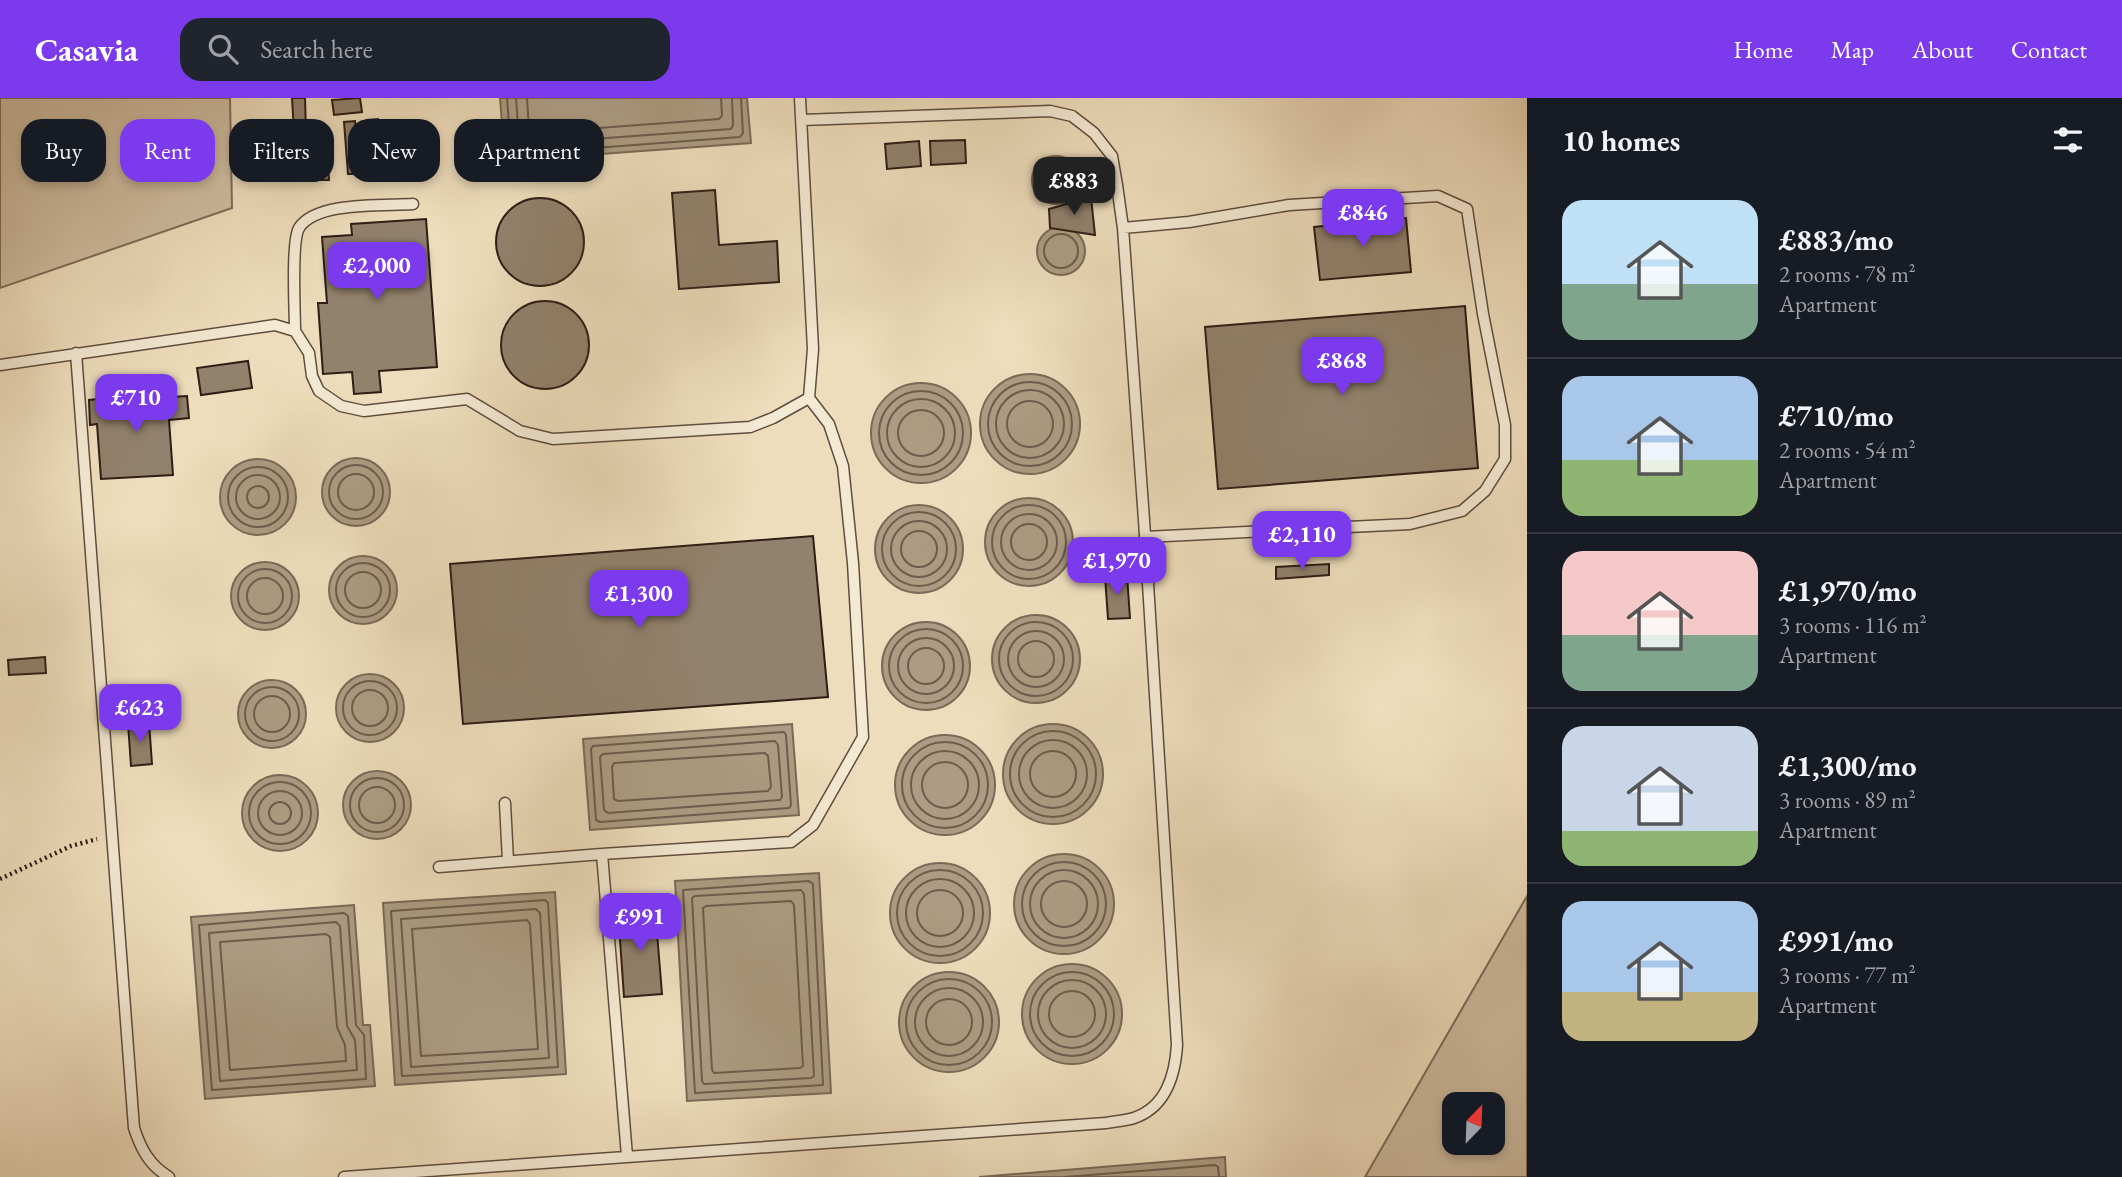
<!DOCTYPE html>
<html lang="en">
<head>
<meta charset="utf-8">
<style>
  body { margin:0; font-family:"EB Garamond",serif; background:#20242c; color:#f1f3f6; height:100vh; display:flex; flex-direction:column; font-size:26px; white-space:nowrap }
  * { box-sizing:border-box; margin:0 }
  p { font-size:23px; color:#9ea1a6 }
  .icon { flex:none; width:38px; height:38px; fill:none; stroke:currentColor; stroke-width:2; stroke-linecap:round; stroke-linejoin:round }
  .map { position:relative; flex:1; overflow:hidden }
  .side { display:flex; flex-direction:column; background:#171b24; width:595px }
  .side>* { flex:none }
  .hud { position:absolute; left:21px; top:21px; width:665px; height:63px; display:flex; gap:14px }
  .needle { width:46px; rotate:23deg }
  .fabs { position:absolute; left:1442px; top:994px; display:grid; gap:14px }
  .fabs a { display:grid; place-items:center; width:63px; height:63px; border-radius:14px; background:#171b24; box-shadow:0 4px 10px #0003; font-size:35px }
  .price { position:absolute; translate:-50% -60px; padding:0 16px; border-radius:14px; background:#7c3aed; color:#fff; font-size:23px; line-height:46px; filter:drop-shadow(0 2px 4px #0008) }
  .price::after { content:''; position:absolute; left:50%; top:42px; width:21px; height:16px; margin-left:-10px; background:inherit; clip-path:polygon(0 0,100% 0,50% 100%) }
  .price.current { background:#222; color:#fff }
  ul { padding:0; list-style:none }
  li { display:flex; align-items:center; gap:21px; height:175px; padding:0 35px }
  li+li { border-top:2px solid #363941 }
  li span { display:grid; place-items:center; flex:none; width:196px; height:140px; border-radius:21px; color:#555 }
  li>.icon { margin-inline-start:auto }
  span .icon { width:84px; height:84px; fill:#fffc; stroke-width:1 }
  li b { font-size:30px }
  h2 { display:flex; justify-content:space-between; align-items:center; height:84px; padding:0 35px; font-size:30px }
  .chip { padding:0 24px; border-radius:21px; background:#171b24; box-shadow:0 4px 10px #0003; font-size:24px; line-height:63px }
  .chip.current { background:#7c3aed; color:#fff }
  header { display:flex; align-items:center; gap:42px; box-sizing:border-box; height:98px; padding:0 35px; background:#7c3aed; color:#fff }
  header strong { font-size:33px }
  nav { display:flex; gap:38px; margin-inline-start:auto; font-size:24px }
  .search { width:490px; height:63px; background:#20242c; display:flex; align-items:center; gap:18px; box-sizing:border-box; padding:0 24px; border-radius:21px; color:#9ea1a6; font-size:26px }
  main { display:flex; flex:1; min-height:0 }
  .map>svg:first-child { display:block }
  .green { fill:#cebca0; stroke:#7e6c5a; stroke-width:2; fill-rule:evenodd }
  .water { fill:#ad9c83; stroke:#7b6957; stroke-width:2 }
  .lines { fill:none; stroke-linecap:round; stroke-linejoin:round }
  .shore { stroke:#6e5c4c; stroke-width:2 }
  .building { fill:#92816c; stroke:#2f1d15; stroke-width:2 }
  .service-casing { stroke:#5f4d3f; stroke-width:13 }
  .path { stroke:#2f1d15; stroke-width:4.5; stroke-dasharray:2 3.5; stroke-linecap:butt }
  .service { stroke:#f4e9d3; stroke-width:10 }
</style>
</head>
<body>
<header>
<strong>Casavia</strong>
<div class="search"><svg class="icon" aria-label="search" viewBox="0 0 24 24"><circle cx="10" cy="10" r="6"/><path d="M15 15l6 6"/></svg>Search here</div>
<nav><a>Home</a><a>Map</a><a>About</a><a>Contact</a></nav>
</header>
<main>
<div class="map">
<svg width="1527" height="1079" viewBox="0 0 1527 1079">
  <rect width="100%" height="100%" fill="#eeddbc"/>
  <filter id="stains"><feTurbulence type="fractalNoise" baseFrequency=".00286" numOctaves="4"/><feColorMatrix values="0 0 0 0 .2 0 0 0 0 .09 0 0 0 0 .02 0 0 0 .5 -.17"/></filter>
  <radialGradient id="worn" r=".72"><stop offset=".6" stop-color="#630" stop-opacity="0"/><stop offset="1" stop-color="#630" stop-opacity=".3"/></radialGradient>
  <path class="green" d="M0,0H230L232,110L0,190Z
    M1527,798V1079H1365ZM1493,1006V1045H1454V1006Z"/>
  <path class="water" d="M500,0H747L751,45L505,63Z
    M1032 82a24 24 0 1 1 48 0a24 24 0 1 1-48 0Z
    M1037 153a24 24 0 1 1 48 0a24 24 0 1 1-48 0Z
    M980 326a50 50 0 1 1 100 0a50 50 0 1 1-100 0Z
    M871 335a50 50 0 1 1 100 0a50 50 0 1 1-100 0Z
    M322 394a34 34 0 1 1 68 0a34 34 0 1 1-68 0Z
    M220 399a38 38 0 1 1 76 0a38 38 0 1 1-76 0Z
    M985 444a44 44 0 1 1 88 0a44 44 0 1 1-88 0Z
    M875 451a44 44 0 1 1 88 0a44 44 0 1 1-88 0Z
    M329 492a34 34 0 1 1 68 0a34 34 0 1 1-68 0Z
    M231 498a34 34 0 1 1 68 0a34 34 0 1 1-68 0Z
    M992 561a44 44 0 1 1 88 0a44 44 0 1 1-88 0Z
    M882 568a44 44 0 1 1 88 0a44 44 0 1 1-88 0Z
    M336 610a34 34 0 1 1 68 0a34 34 0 1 1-68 0Z
    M238 616a34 34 0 1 1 68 0a34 34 0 1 1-68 0Z
    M792,626L799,717L590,732L583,641Z
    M1003 676a50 50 0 1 1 100 0a50 50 0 1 1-100 0Z
    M895 687a50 50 0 1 1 100 0a50 50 0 1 1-100 0Z
    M343 707a34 34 0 1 1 68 0a34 34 0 1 1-68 0Z
    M242 715a38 38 0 1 1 76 0a38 38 0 1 1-76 0Z
    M1014 806a50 50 0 1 1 100 0a50 50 0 1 1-100 0Z
    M890 815a50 50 0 1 1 100 0a50 50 0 1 1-100 0Z
    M819,775L831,995L687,1003L675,783Z
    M555,794L566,976L395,987L383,805Z
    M354,807L363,927H370L375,988L205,1001L191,819Z
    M1022 916a50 50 0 1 1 100 0a50 50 0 1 1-100 0Z
    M899 924a50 50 0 1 1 100 0a50 50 0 1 1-100 0Z
    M1225,1059L1226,1079H979L1224,1059Z"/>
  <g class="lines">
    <path class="shore" d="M507,0L511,53L515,56L740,39L743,35L741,0
      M516,0L519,43L523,46L731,31L733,27L732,0
      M527,0L529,32L532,35L719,21L722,18L721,0
      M1039 82a17 17 0 1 1 34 0a17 17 0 1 1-34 0Z
      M1044 153a17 17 0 1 1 34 0a17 17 0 1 1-34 0Z
      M988 326a42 42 0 1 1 84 0a42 42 0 1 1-84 0Z
      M996 326a34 34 0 1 1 68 0a34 34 0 1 1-68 0Z
      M879 335a42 42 0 1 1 84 0a42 42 0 1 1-84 0Z
      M887 335a34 34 0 1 1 68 0a34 34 0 1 1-68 0Z
      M1007 326a23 23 0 1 1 46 0a23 23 0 1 1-46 0Z
      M898 335a23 23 0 1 1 46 0a23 23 0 1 1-46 0Z
      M329 394a27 27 0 1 1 54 0a27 27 0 1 1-54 0Z
      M228 399a30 30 0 1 1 60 0a30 30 0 1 1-60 0Z
      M338 394a18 18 0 1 1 36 0a18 18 0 1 1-36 0Z
      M236 399a22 22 0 1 1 44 0a22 22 0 1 1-44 0Z
      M247 399a11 11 0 1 1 22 0a11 11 0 1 1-22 0Z
      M992 444a37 37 0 1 1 74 0a37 37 0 1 1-74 0Z
      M882 451a37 37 0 1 1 74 0a37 37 0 1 1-74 0Z
      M1001 444a28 28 0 1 1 56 0a28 28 0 1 1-56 0Z
      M891 451a28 28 0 1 1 56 0a28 28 0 1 1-56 0Z
      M1011 444a18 18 0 1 1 36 0a18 18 0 1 1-36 0Z
      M901 451a18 18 0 1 1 36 0a18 18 0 1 1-36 0Z
      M336 492a27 27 0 1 1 54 0a27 27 0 1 1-54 0Z
      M238 498a27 27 0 1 1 54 0a27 27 0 1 1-54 0Z
      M345 492a18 18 0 1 1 36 0a18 18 0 1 1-36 0Z
      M247 498a18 18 0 1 1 36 0a18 18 0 1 1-36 0Z
      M999 561a37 37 0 1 1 74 0a37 37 0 1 1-74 0Z
      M889 568a37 37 0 1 1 74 0a37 37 0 1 1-74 0Z
      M1008 561a28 28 0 1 1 56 0a28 28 0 1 1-56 0Z
      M898 568a28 28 0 1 1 56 0a28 28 0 1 1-56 0Z
      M1018 561a18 18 0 1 1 36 0a18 18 0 1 1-36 0Z
      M908 568a18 18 0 1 1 36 0a18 18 0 1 1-36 0Z
      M343 610a27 27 0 1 1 54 0a27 27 0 1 1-54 0Z
      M245 616a27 27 0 1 1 54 0a27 27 0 1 1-54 0Z
      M352 610a18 18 0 1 1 36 0a18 18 0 1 1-36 0Z
      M254 616a18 18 0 1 1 36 0a18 18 0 1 1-36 0Z
      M1010 676a43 43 0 1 1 86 0a43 43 0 1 1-86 0Z
      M784,634L786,637L791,707L789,710L600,724L596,722L591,651L593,648Z
      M1019 676a34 34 0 1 1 68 0a34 34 0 1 1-68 0Z
      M775,643L778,647L782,699L780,702L608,715L604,712L600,659L603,656Z
      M902 687a43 43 0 1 1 86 0a43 43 0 1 1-86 0Z
      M1030 676a23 23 0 1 1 46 0a23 23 0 1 1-46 0Z
      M911 687a34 34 0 1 1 68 0a34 34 0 1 1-68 0Z
      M765,655L768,658L771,689L768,693L618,703L614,701L612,669L614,665Z
      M922 687a23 23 0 1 1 46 0a23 23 0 1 1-46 0Z
      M350 707a27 27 0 1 1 54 0a27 27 0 1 1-54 0Z
      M249 715a31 31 0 1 1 62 0a31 31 0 1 1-62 0Z
      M359 707a18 18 0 1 1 36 0a18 18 0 1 1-36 0Z
      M258 715a22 22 0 1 1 44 0a22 22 0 1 1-44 0Z
      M269 715a11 11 0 1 1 22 0a11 11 0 1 1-22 0Z
      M1022 806a42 42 0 1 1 84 0a42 42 0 1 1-84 0Z
      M1030 806a34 34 0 1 1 68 0a34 34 0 1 1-68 0Z
      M897 815a43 43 0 1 1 86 0a43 43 0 1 1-86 0Z
      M906 815a34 34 0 1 1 68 0a34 34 0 1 1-68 0Z
      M1041 806a23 23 0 1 1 46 0a23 23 0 1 1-46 0Z
      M809,783L813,786L823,987L695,995L683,792Z
      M917 815a23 23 0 1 1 46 0a23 23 0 1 1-46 0Z
      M801,792L804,796L814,978L811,980L704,986L702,983L692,800L695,798Z
      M545,802L548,805L558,969L402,978L391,813Z
      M791,803L794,807L803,968L800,970L714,975L712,972L703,810L706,808Z
      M536,811L540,815L549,960L411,969L401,821Z
      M344,815L348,818L356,927L364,937L366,981L212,992L199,827Z
      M527,822L530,826L538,951L421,958L412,831Z
      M336,824L340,828L347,928L355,942L357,972L220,983L209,835Z
      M326,836L330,839L337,929L345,947L346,963L230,972L220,844Z
      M1030 916a42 42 0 1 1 84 0a42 42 0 1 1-84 0Z
      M906 924a43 43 0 1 1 86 0a43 43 0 1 1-86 0Z
      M1038 916a34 34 0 1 1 68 0a34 34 0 1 1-68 0Z
      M915 924a34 34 0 1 1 68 0a34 34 0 1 1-68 0Z
      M1049 916a23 23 0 1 1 46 0a23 23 0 1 1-46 0Z
      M926 924a23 23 0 1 1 46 0a23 23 0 1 1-46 0Z
      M1065,1079L1215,1067L1218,1069L1219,1079"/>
  </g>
  <path class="building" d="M292,0H305L306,33H294Z
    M360,0L362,14L334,17L332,2Z
    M378,21L382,74H371L367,22Z
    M355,23L359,76H348L344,24Z
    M965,42L966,65L931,67L930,43Z
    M919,43L921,68L887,71L885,46Z
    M314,53H327L329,82H316Z
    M715,92L719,147L777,143L779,184L679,191L672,95Z
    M1091,99L1095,137L1050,130L1049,111Z
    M496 144a44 44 0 1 1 88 0a44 44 0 1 1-88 0Z
    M1406,120L1411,174L1320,182L1314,129Z
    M426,121L437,269L379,273L381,294L354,296L352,274L323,276L318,205H327L322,139L352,137L351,126Z
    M501 247a44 44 0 1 1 88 0a44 44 0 1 1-88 0Z
    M1465,208L1478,370L1218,391L1205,229Z
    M248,263L252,290L201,297L197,270Z
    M151,296L152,300L187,298L189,320L169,322L173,377L101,381L97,326L90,327L89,302Z
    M813,438L828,599L463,626L450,466Z
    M1329,466V477L1276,481V469Z
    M1127,477L1130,520L1108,521L1105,478Z
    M45,559L46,575L9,577L8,562Z
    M149,624L152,666L131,668L128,625Z
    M655,810L662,896L624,899L618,813Z"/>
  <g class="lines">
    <defs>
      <path id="service" d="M1123,130L1189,124L1289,107L1438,98L1467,111L1483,216L1505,327V361L1485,393L1462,413L1410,426L1145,439
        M295,233C295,213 291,144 299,130C316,103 384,108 413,106
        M76,255L134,1030C141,1051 149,1067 169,1079
        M0,267L275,227L295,233L309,255L312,278L319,293L341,308L364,313L467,301L520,333L553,341L750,329L773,320L809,300
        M505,705L508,763
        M602,756L627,1058
        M439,769L602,756L791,744L813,727L863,639L853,465L843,368L829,326L809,300L813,251L800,0
        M344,1079L1106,1025C1115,1023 1125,1023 1134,1020C1166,1009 1175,978 1177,947L1144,422L1123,130L1117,87L1112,58L1094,35L1072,18L1050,13L802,22"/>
    </defs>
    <use href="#service" class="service-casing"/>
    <path class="path" d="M0,781L71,748L97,741"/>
    <use href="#service" class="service"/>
  </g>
  <rect width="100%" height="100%" filter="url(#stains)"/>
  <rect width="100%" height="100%" fill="url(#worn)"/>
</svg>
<div class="fabs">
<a><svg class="needle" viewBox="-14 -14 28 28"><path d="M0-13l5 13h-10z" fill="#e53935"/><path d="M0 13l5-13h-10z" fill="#9ea1a6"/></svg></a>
</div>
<b class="price current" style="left:1074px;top:119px">£883</b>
<b class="price" style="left:1363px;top:151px">£846</b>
<b class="price" style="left:377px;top:204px">£2,000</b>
<b class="price" style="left:1342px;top:299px">£868</b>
<b class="price" style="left:136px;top:336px">£710</b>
<b class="price" style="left:1302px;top:473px">£2,110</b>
<b class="price" style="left:1117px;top:499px">£1,970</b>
<b class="price" style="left:639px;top:532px">£1,300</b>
<b class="price" style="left:140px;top:646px">£623</b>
<b class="price" style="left:640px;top:855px">£991</b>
<div class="hud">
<a class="chip">Buy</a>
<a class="chip current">Rent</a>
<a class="chip">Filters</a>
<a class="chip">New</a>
<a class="chip">Apartment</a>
</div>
</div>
<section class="side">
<h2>10 homes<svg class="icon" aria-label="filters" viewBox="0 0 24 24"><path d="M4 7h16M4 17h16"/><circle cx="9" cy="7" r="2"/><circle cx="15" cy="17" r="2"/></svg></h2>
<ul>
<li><span style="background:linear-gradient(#bfe0f5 60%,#7fa58c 0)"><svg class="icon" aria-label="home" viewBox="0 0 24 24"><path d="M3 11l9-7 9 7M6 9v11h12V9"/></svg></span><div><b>£883/mo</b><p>2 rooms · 78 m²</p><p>Apartment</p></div></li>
<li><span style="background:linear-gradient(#a9c7e8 60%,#8fb573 0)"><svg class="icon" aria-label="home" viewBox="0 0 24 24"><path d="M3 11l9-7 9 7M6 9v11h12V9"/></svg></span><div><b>£710/mo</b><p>2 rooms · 54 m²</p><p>Apartment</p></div></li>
<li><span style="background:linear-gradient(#f6c9c9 60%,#7fa58c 0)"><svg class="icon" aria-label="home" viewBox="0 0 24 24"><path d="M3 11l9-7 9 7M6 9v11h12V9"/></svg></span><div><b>£1,970/mo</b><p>3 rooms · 116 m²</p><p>Apartment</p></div></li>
<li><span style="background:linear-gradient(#c9d6e8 75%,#8fb573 0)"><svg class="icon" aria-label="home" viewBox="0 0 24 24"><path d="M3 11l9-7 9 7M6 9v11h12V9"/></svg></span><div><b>£1,300/mo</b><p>3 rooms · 89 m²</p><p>Apartment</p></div></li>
<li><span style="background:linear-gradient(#a9c7e8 65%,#c2b280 0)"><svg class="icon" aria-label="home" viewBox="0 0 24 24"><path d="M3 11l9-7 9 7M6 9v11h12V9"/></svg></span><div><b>£991/mo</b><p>3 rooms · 77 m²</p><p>Apartment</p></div></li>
</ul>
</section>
</main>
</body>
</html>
